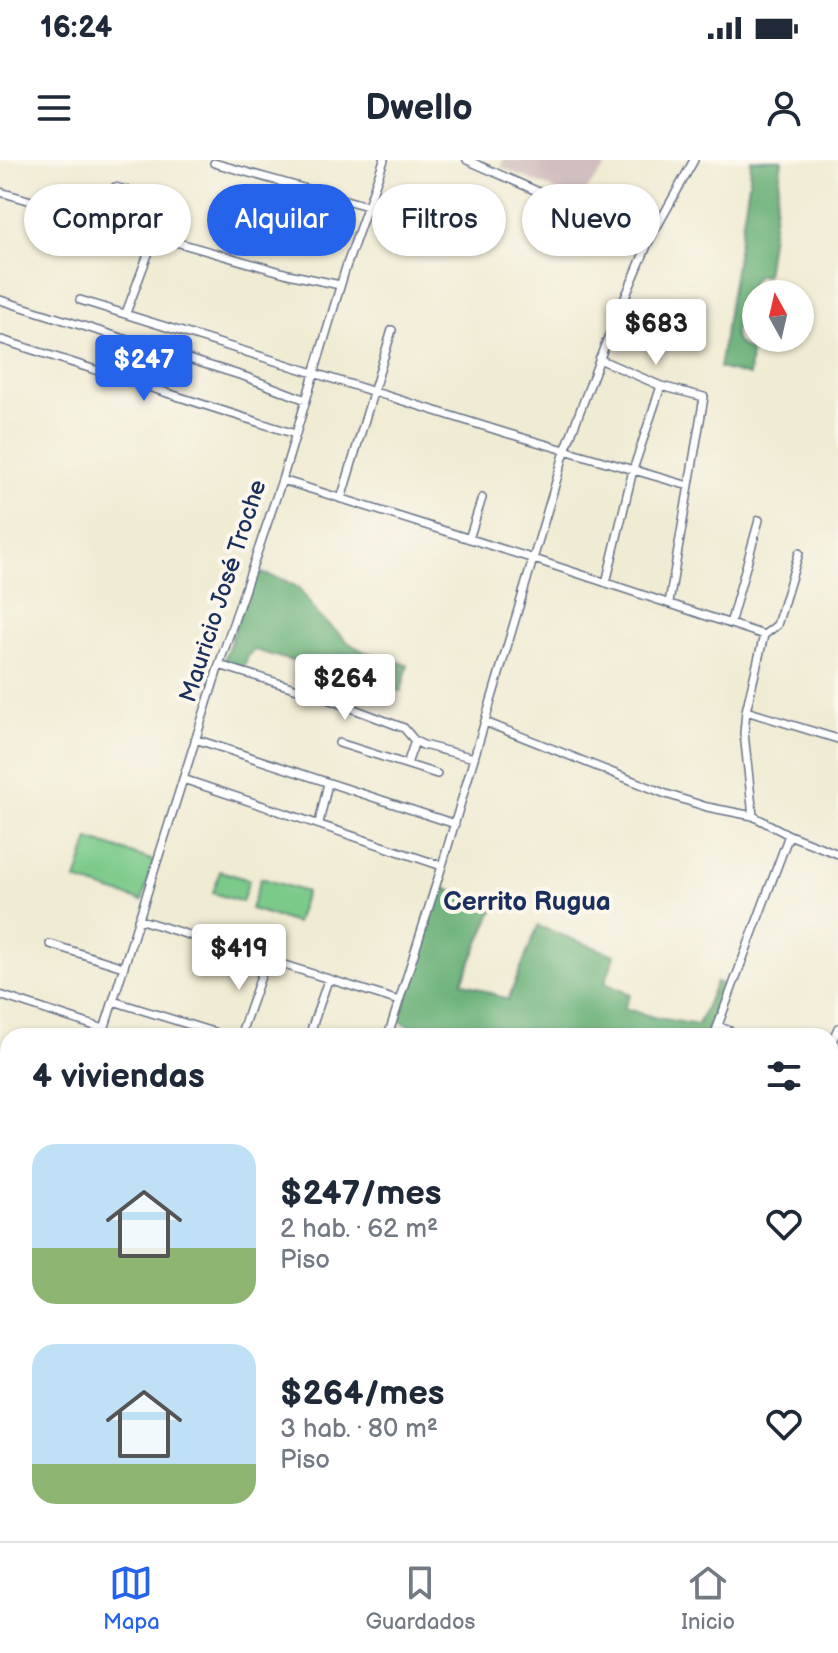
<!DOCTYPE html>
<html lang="es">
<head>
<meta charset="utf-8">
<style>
  body { margin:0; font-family:"Balsamiq Sans",sans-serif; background:#f6f6f7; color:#1f2937; height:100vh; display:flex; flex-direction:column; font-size:30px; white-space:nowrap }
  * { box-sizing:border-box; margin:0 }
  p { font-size:26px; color:#747a83 }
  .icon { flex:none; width:44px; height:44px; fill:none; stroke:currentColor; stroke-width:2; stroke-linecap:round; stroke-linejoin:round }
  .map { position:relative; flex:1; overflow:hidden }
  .details { position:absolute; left:0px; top:868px; width:838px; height:514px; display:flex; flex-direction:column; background:#fff; border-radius:24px 24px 0 0; box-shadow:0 2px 6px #0004 }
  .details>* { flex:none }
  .top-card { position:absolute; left:24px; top:24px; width:790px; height:72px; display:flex; gap:16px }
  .needle { width:52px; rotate:352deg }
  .controls { position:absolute; left:742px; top:120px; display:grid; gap:16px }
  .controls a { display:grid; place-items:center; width:72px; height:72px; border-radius:50%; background:#fff; box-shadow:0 2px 6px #0004; font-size:40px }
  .price { position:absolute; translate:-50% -68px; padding:0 18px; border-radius:8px; background:#fff; color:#222; font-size:26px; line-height:52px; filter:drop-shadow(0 2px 4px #0008) }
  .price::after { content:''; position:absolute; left:50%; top:48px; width:24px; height:18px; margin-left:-12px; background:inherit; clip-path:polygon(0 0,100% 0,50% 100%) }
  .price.on { background:#2563eb; color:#fff }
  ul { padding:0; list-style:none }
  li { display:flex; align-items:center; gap:24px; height:200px; padding:0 32px }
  li span { display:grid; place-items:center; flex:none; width:224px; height:160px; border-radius:24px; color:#555 }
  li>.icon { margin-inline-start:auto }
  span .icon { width:96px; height:96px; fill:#fffc; stroke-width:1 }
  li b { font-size:34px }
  h2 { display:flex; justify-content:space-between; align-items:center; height:96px; padding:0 32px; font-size:34px }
  .chip { padding:0 28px; border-radius:36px; background:#fff; box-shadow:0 2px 6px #0004; font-size:28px; line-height:72px }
  .chip.on { background:#2563eb; color:#fff }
  .status { display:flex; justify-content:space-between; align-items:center; height:56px; padding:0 40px; background:#fff; direction:ltr }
  .status svg { height:22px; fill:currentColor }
  header { display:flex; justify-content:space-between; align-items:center; height:104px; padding:0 32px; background:#fff; font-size:36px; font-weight:700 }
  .dock { display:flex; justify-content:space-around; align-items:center; height:112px; border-top:2px solid #e0e1e3; background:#fff; font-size:22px; color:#747a83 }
  .dock a { display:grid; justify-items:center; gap:4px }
  .dock .on { color:#2563eb }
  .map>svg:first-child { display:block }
  .built { fill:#f6d1c5 }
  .industrial { fill:#d1bfbf }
  .green { fill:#7cca89; stroke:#4c7c74; stroke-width:2 }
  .forest { fill:#65ae75; stroke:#406e6a; stroke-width:2 }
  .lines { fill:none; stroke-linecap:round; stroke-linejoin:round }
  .street-casing { stroke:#667187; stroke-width:10 }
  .secondary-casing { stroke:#667187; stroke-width:12 }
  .highway-casing { stroke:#667187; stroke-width:15 }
  .street { stroke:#fff; stroke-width:7 }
  .secondary { stroke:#fff; stroke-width:9 }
  .highway { stroke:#fff; stroke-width:12 }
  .labels { text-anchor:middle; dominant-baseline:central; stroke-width:8; stroke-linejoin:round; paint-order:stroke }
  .street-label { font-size:24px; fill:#1b2f5e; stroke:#fbf7ec }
  .neighbourhood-label { font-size:26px; font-weight:bold; fill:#1b2f5e; stroke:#fbf7ec }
</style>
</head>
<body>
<div class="status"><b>16:24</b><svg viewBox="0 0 49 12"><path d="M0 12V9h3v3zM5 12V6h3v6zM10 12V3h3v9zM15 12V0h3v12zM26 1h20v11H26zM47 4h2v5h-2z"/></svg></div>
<header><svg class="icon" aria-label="menu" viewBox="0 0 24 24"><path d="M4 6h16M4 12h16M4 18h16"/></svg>Dwello<svg class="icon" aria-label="person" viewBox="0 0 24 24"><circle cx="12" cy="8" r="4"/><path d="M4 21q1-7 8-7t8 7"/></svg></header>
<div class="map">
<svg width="838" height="1381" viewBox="0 0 838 1381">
  <rect width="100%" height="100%" fill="#fbf7ec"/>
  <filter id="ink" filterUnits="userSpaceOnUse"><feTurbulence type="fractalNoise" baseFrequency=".0125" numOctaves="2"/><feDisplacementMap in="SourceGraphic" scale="16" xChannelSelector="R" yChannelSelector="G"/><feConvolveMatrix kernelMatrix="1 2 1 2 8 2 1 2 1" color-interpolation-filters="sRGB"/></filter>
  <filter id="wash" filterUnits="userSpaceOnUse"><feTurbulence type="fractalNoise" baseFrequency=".006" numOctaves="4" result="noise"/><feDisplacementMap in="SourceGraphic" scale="32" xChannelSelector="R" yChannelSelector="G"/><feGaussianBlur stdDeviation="1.8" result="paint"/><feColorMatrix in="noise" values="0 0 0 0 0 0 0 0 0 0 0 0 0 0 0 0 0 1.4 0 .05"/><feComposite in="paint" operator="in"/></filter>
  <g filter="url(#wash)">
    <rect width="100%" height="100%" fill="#f0ebd3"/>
    <path class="built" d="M0,900L8,903V1034L0,1031Z"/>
    <path class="industrial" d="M503,0H611L579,40L501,7Z"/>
    <path class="green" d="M89,679L154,701L142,741L76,720Z
      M220,711L249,720L242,742L213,733Z
      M261,718L306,732L296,763L251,749Z"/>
    <path class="forest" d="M751,0H782L766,116L757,115L751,123L734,174L738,183L751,193L749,216L719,208L750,17Z
      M254,411L284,420L299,428L319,456L349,483L365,492L408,505L401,531L384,529L255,490L249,494L243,508L224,501Z
      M439,726L494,748L462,822L508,840L538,766L615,795L605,823L630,834L624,848L653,857L698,865L716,822L725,825L704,876H423L400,860Z"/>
  </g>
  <g filter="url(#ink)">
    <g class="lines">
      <defs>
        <path id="street" d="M467,0L649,81
          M214,3L367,46
          M115,27L166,41L165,49L126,153
          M0,32L288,114L340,125
          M0,140L246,217L306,240
          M80,140L506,273L689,326
          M2,180L295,274
          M599,199L661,226L704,237L669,443
          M282,320L534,399L764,475L746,551L744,573L753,656
          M341,339L392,170
          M469,379L482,338
          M606,423L633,310L661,226
          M730,464L759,360
          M764,475L777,465L799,393
          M219,505L317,535L404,568L415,581L423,585L474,598
          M746,551L838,579
          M485,562L666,634L707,647L753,656L789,675L838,694
          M195,579L455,664
          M339,583L437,614
          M407,604L415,581
          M183,619L442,706
          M319,663L328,623
          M138,759L399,841
          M50,784L123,807
          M0,835L104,869
          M113,841L226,876
          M718,866L742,876
          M102,876L220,502L282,320L346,107L384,0
          M240,876L267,799
          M309,876L328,820
          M388,876L442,706L566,288L605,185L649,81L694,0
          M714,876L789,675
          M830,886L838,868
          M0,895L8,898
          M830,937L838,943
          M830,987L838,974
          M0,1036L8,1038
          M830,1076L838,1080
          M0,1131L8,1136
          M0,1162L8,1149
          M0,1251L8,1256
          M830,1350L838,1355
          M0,1351L8,1337
          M0,1371L16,1381
          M191,1374L202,1381
          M358,1374L369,1381
          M561,1374L573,1381
          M97,1381L102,1374
          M214,1381L218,1374
          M333,1381L337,1374
          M681,1381L685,1374"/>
        <path id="secondary" d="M830,1194L838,1198
          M449,1381L453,1374"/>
        <path id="highway" d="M830,1335L838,1324
          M799,1381L804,1374"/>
      </defs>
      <use href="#street" class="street-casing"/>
      <use href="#secondary" class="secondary-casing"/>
      <use href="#highway" class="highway-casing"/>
      <use href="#street" class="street"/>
      <use href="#secondary" class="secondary"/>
      <use href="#highway" class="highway"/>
    </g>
  </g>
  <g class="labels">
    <g class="street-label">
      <text transform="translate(223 431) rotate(-72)">Mauricio José Troche</text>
    </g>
    <g class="neighbourhood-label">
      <text x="527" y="742">Cerrito Rugua</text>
    </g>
  </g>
</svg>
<div class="controls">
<a><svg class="needle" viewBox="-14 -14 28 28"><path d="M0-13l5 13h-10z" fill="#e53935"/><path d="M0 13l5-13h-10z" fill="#747a83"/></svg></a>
</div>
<b class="price" style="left:656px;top:207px">$683</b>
<b class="price on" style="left:144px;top:243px">$247</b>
<b class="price" style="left:345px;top:562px">$264</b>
<b class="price" style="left:239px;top:832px">$419</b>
<div class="top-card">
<a class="chip">Comprar</a>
<a class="chip on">Alquilar</a>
<a class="chip">Filtros</a>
<a class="chip">Nuevo</a>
</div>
<section class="details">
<h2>4 viviendas<svg class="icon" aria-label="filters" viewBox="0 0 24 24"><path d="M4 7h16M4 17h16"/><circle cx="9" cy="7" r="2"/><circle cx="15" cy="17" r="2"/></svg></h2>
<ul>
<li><span style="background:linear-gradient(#bfe0f5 65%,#8fb573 0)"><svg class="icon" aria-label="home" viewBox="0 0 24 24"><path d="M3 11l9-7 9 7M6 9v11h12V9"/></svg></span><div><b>$247/mes</b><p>2 hab. · 62 m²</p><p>Piso</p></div><svg class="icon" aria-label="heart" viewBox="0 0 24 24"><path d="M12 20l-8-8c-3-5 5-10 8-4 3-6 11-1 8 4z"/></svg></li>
<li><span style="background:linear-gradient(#bfe0f5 75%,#8fb573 0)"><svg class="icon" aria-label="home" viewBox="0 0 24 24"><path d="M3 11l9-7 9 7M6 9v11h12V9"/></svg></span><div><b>$264/mes</b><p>3 hab. · 80 m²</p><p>Piso</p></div><svg class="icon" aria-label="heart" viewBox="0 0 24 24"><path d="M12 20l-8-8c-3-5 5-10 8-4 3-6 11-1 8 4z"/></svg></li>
</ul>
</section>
</div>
<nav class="dock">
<a class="on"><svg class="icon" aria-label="map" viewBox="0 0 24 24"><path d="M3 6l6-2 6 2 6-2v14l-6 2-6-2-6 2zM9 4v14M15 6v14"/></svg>Mapa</a>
<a><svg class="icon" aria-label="saved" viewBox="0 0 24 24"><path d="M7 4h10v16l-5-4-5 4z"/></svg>Guardados</a>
<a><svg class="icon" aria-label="home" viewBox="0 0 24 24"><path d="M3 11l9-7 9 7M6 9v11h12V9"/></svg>Inicio</a>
</nav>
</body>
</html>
